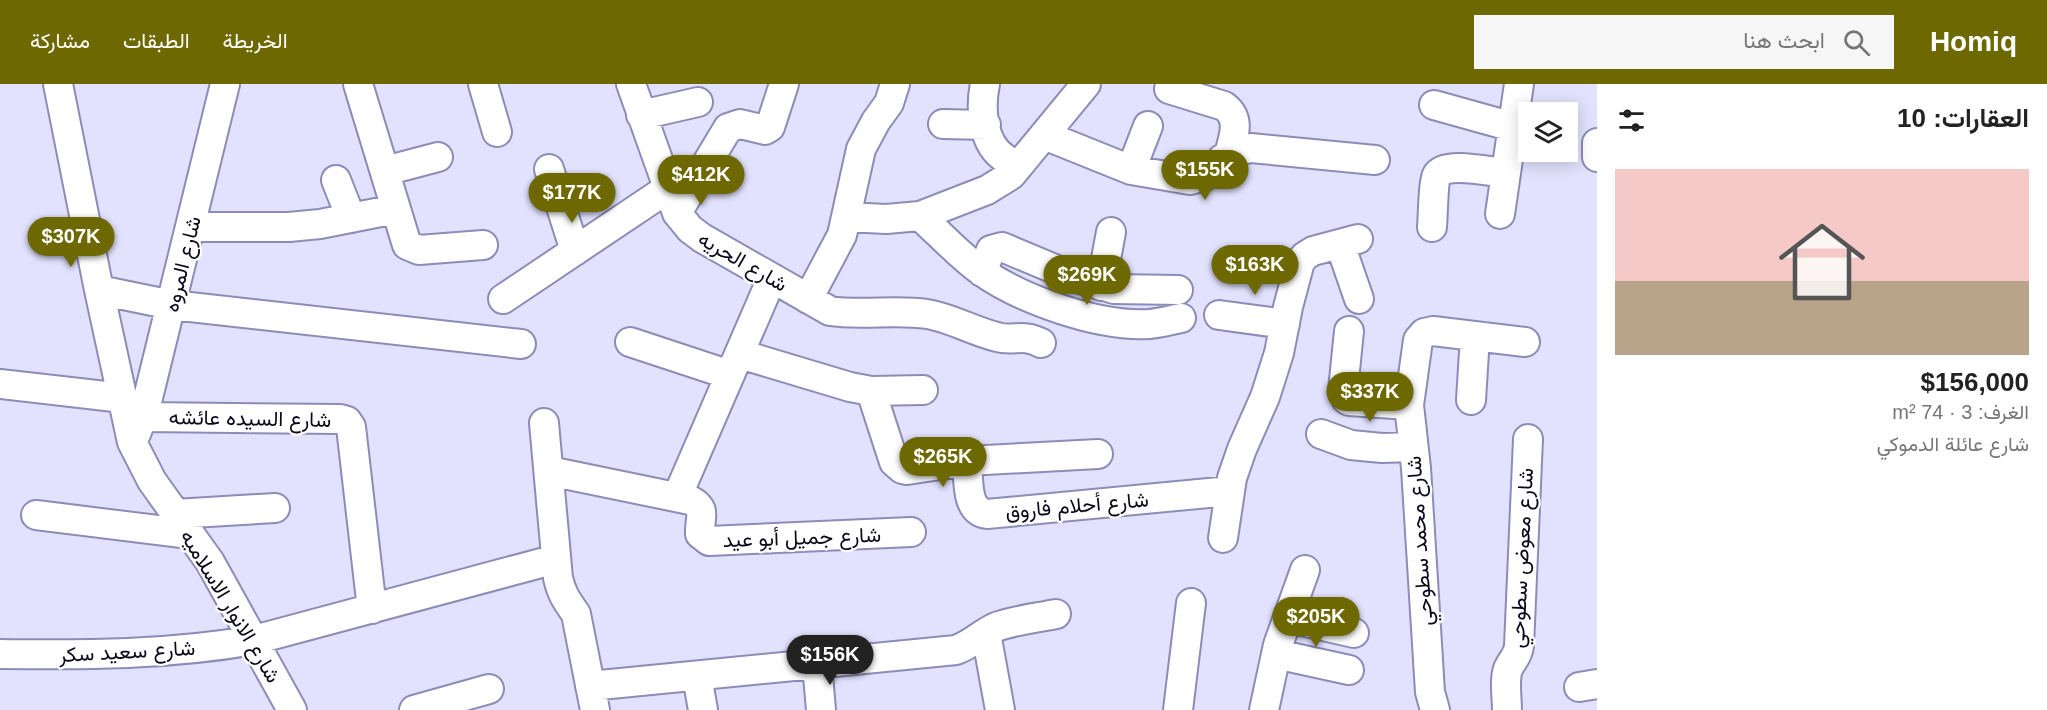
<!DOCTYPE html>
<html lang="ar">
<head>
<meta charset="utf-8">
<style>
  body { margin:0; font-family:Helvetica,Vazirmatn,sans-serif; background:#f6f6f6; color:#222; direction:rtl; height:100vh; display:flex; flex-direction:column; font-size:22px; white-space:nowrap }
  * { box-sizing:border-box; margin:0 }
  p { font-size:20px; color:#767676 }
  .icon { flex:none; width:33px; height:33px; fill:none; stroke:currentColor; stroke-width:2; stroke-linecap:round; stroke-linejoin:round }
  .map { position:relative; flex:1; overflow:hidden; direction:ltr }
  .side { display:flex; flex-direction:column; background:#fff; width:450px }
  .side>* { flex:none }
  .fabs { position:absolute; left:1518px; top:18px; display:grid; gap:12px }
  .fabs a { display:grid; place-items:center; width:60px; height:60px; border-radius:0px; background:#fff; box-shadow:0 3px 15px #0003; font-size:30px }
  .price { position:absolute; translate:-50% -51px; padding:0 14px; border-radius:21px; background:#6e6800; color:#fff; font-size:20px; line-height:39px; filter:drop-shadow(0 2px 3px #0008) }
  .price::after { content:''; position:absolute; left:50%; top:36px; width:18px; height:14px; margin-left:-9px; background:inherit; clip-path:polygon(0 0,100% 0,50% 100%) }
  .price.selected { background:#222; color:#fff }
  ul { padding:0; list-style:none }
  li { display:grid; align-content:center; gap:12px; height:318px; padding:0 18px }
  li+li { border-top:2px solid #e0e0e0 }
  li span { display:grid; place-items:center; height:186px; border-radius:0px; color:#555 }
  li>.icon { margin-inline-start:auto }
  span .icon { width:108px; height:108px; fill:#fffc; stroke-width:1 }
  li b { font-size:26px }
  h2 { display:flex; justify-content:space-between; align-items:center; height:72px; padding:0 18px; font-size:26px }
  header { display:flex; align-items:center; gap:36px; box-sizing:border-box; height:84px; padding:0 30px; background:#6e6800; color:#fff }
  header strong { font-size:28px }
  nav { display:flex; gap:33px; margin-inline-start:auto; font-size:21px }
  .search { width:420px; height:54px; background:#f6f6f6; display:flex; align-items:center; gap:15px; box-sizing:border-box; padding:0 21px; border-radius:0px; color:#767676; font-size:22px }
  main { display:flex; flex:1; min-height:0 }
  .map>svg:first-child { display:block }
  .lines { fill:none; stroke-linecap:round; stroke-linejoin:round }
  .street-casing { stroke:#8d8bb7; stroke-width:32 }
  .street { stroke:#fff; stroke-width:28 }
  .labels { text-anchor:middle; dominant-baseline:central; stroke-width:4.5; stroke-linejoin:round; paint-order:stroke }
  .street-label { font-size:21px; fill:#0b0919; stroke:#fff }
</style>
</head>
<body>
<header>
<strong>Homiq</strong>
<div class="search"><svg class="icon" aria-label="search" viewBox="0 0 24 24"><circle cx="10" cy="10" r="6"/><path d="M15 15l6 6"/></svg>ابحث هنا</div>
<nav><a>الخريطة</a><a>الطبقات</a><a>مشاركة</a></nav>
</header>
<main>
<section class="side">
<h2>العقارات: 10<svg class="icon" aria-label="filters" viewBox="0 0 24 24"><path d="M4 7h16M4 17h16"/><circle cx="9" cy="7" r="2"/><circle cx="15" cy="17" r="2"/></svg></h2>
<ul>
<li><span style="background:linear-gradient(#f6c9c9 60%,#b9a48a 0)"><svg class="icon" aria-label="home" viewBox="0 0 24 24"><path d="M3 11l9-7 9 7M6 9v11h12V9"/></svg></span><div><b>$156,000</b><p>الغرف: 3 · 74 m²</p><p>شارع عائلة الدموكي</p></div></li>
</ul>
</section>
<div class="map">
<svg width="1597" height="626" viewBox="0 0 1597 626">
  <rect width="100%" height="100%" fill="#e2e2fe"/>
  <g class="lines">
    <defs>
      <path id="street" d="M58,0L99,206L132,358L152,397L210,478L292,626
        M358,0L407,161L419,166L483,161
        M483,0L497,48
        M631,0L677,129L690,145L702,154L830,227C862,232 895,225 927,230C951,234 973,247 997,253C1014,258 1022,249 1041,259
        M985,0C980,24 982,61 1006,75C1009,78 1015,79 1019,81
        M1169,5L1224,22C1242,35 1233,53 1229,71
        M1434,21L1513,43
        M641,31L698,18
        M943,40L986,41
        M1044,51L1131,86L1190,96L1205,92L1222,75L1236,67L1251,64L1375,76
        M1597,59V73
        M549,85L575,167
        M1131,86L1148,42
        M385,87L438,73
        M336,96L351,134
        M677,129L728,44L740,40L765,46L770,43L784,0
        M1500,130L1519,0
        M920,132C940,150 959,171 981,187C1022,216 1099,243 1149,240C1160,239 1171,236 1181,234
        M847,133L886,135L920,132L987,106L1011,91L1086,0
        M191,143H289L320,140L396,125
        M1432,143C1433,132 1433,98 1437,91C1445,77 1491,88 1506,89
        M1340,160L1359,215
        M982,188L991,166L1002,163L1076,194L1114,205L1178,206
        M1101,202L1111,148
        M99,206L172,221L521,260
        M503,215L667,105
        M808,215L842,151L861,65L876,37L889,19L895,0
        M1219,231L1285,240
        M1349,247L1343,306L1346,315L1349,317L1409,321
        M630,258L730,291
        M740,270L850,303L871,307L923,306
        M0,300L123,314
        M871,307L894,378L902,385L907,386L967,377L1098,370
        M1471,316L1475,252
        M143,333L340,335L347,337L351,343L372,525
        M544,339L558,494C562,511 567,517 576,530L595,626
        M136,350L145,326L225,0
        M1321,350L1351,361L1382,364L1413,363
        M967,377C969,395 965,427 987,430L1230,407
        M549,387L690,416C708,425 699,434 700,450L709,457L911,448
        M677,413L772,194
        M175,430L275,424
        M36,431L190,450
        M1223,454L1232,394L1242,365L1265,313L1279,269L1288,223L1300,178L1305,172L1313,167L1358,155
        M1288,534L1354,549
        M986,549L1000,626
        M0,570C86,571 169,571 254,556L556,475
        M1276,570L1349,586
        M817,580L821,626
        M697,592L703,626
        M590,602L956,566C972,560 981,550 996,543C1015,536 1036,534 1056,530
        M1579,603L1597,600
        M414,626L489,605
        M1178,626L1191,519
        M1264,626L1278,561L1305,486
        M1435,626L1430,608L1416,384L1409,321L1418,256L1424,249L1433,247L1525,258
        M1507,626C1507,614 1504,596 1508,585C1512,576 1518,572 1519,562L1528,355"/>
    </defs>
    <use href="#street" class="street-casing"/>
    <use href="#street" class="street"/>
  </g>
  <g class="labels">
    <g class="street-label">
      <text transform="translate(743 177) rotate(30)">شارع الحريه</text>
      <text transform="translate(182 180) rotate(-76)">شارع المروه</text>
      <text transform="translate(250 334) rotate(1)">شارع السيده عائشه</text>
      <text transform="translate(1077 421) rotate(-5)">شارع أحلام فاروق</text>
      <text transform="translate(802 453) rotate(-2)">شارع جميل أبو عيد</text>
      <text transform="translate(1419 457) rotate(-94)">شارع محمد سطوحي</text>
      <text transform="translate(1521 474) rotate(-87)">شارع معوض سطوحي</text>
      <text transform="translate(231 522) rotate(59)">شارع الانوار الاسلاميه</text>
      <text transform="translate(127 567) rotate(-3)">شارع سعيد سكر</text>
    </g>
  </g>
</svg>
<div class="fabs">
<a><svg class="icon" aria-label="layers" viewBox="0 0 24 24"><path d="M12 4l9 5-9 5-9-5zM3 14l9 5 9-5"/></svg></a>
</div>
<b class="price" style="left:1205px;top:117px">$155K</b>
<b class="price" style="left:701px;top:122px">$412K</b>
<b class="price" style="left:572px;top:140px">$177K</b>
<b class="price" style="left:71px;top:184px">$307K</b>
<b class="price" style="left:1255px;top:212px">$163K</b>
<b class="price" style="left:1087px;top:222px">$269K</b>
<b class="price" style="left:1370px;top:339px">$337K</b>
<b class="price" style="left:943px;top:404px">$265K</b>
<b class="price" style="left:1316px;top:564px">$205K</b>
<b class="price selected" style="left:830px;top:602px">$156K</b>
</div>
</main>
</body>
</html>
